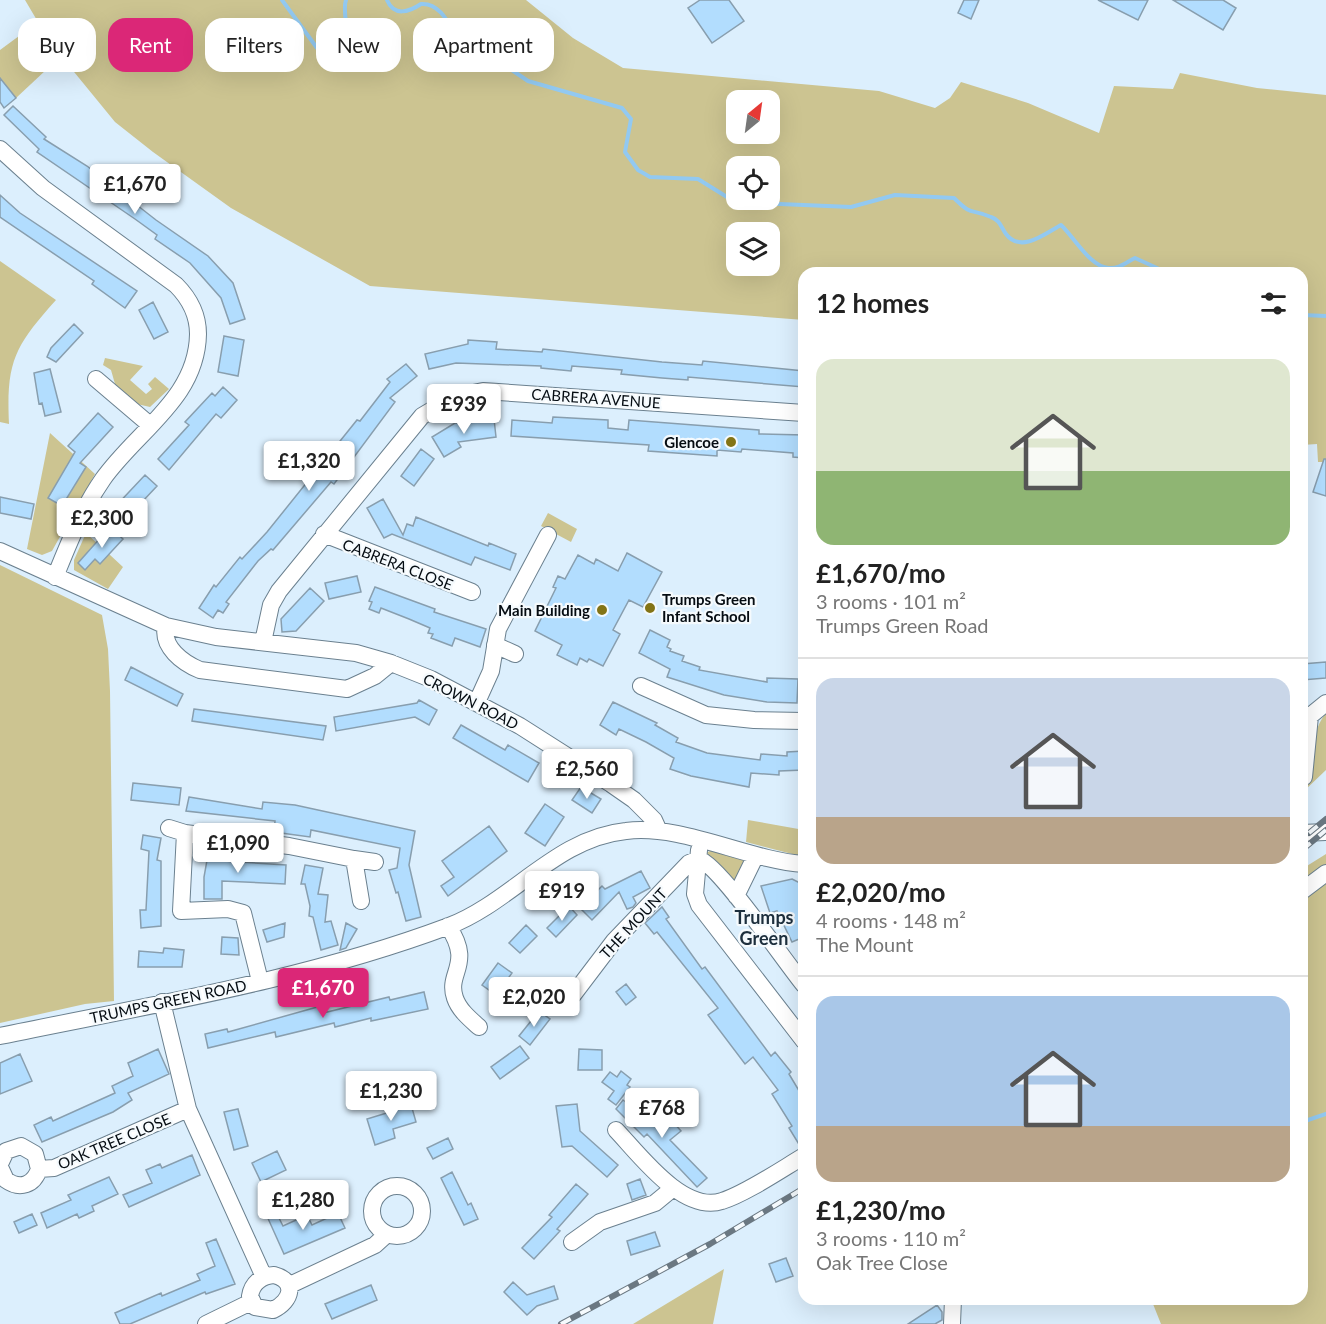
<!DOCTYPE html>
<html lang="en">
<head>
<meta charset="utf-8">
<style>
  body { margin:0; font-family:Lato,sans-serif; background:#f6f6f6; color:#222; height:100vh; display:flex; flex-direction:column; font-size:22px; white-space:nowrap }
  * { box-sizing:border-box; margin:0 }
  p { font-size:20px; color:#767676 }
  .icon { flex:none; width:33px; height:33px; fill:none; stroke:currentColor; stroke-width:2; stroke-linecap:round; stroke-linejoin:round }
  .map { position:relative; flex:1; overflow:hidden }
  .details { position:absolute; left:798px; top:267px; width:510px; height:1038px; display:flex; flex-direction:column; background:#fff; border-radius:18px; box-shadow:0 6px 24px #0002 }
  .details>* { flex:none }
  .guide { position:absolute; left:18px; top:18px; width:570px; height:54px; display:flex; gap:12px }
  .needle { width:39px; rotate:29deg }
  .controls { position:absolute; left:726px; top:90px; display:grid; gap:12px }
  .controls a { display:grid; place-items:center; width:54px; height:54px; border-radius:12px; background:#fff; box-shadow:0 6px 24px #0002; font-size:30px }
  .price { position:absolute; translate:-50% -51px; padding:0 14px; border-radius:6px; background:#fff; color:#222; font-size:20px; line-height:39px; filter:drop-shadow(0 2px 3px #0008) }
  .price::after { content:''; position:absolute; left:50%; top:36px; width:18px; height:14px; margin-left:-9px; background:inherit; clip-path:polygon(0 0,100% 0,50% 100%) }
  .price.selected { background:#db2777; color:#fff }
  ul { padding:0; list-style:none }
  li { display:grid; align-content:center; gap:12px; height:318px; padding:0 18px }
  li+li { border-top:2px solid #e0e0e0 }
  li span { display:grid; place-items:center; height:186px; border-radius:18px; color:#555 }
  li>.icon { margin-inline-start:auto }
  span .icon { width:108px; height:108px; fill:#fffc; stroke-width:1 }
  li b { font-size:26px }
  h2 { display:flex; justify-content:space-between; align-items:center; height:72px; padding:0 18px; font-size:26px }
  .pill { padding:0 21px; border-radius:18px; background:#fff; box-shadow:0 6px 24px #0002; font-size:21px; line-height:54px }
  .pill.selected { background:#db2777; color:#fff }
  .map>svg:first-child { display:block }
  .green { fill:#ccc491; fill-rule:evenodd }
  .lines { fill:none; stroke-linecap:round; stroke-linejoin:round }
  .stream { stroke:#92c9f1; stroke-width:4 }
  .building { fill:#b2ddfe; stroke:#889eae; stroke-width:1.5 }
  .minor-casing { stroke:#6b808f; stroke-width:18 }
  .minor { stroke:#fff; stroke-width:16 }
  .rail-casing { stroke:#6b7882; stroke-width:6 }
  .rail { stroke:#f5fafd; stroke-width:4; stroke-dasharray:11; stroke-linecap:butt }
  .poi-dot { fill:#837416; stroke:#f5fafd; stroke-width:2 }
  .labels { text-anchor:middle; dominant-baseline:central; stroke-width:4.5; stroke-linejoin:round; paint-order:stroke }
  .street-label { font-size:15px; fill:#050c12; stroke:#f5fafd }
  .poi-label { font-size:15px; font-weight:bold; fill:#050c12; stroke:#f5fafd; text-anchor:end }
  .quarter-label { font-size:18px; font-weight:bold; fill:#1d2f3d; stroke:#f5fafd }
</style>
</head>
<body>
<div class="map">
<svg width="1326" height="1324" viewBox="0 0 1326 1324">
  <rect width="100%" height="100%" fill="#dceffd"/>
  <path class="green" d="M25,0H526L573,38L623,68L879,91L935,108L950,98L961,82L1028,103L1099,133L1114,86L1173,89L1180,73L1257,88L1326,95V462H1318L1317,444L1302,445V273H804V320L370,286L231,208L153,152L115,122L61,56L16,98L0,78V50L38,22ZM736,100H770V134H736ZM736,166H770V200H736ZM736,232H770V266H736Z
    M0,261L56,300C15,346 6,361 9,424L0,422Z
    M105,358L143,366L130,380L146,394L152,389L148,384L155,377L169,389L150,407L137,404L115,384L111,370L103,365Z
    M50,433L95,474L52,551L42,555L27,549ZM71,459L76,484L62,506L49,498Z
    M548,513L577,529L571,542L541,526Z
    M86,533L99,545L93,546L78,563L85,569L95,559L100,564L109,554L123,567L108,589L74,570V560Z
    M0,565L102,615L108,649L110,691L114,1001L85,1004L0,1023Z
    M1326,713V770L1304,791C1310,768 1311,730 1326,713Z
    M748,820L804,830V857L746,842Z
    M713,850L746,861L735,882L705,853Z
    M1326,854V1324H1161L1151,1299H1302V869Z
    M724,1269L713,1324H633Z"/>
  <g class="lines">
    <path class="stream" d="M282,0L317,48L332,55C359,53 340,15 346,0
      M387,0C394,17 409,12 421,4C445,2 453,37 466,50L494,58L528,81L622,108L631,119L625,152L638,170L650,177L698,179L735,202L851,207L895,195L954,198C973,217 970,208 991,217C1000,220 1001,227 1006,234C1021,254 1046,233 1061,225C1074,237 1091,268 1109,268C1119,269 1127,262 1135,258L1168,273
      M1215,273L1220,271L1226,273
      M1302,315L1326,316
      M1302,1122L1326,1114"/>
  </g>
  <path class="building" d="M700,0H729L744,21L712,43L688,8Z
    M964,0H979L971,19L958,13Z
    M1098,0H1148L1138,20Z
    M1173,0H1223L1236,8L1223,30Z
    M0,78L16,98L4,108L0,102Z
    M13,106L46,137L44,139L87,166L156,220L208,256L233,283L245,319L230,324L221,298L190,263L155,239L157,235L135,219L37,152L39,149L4,115Z
    M0,195L20,213L137,291L125,308L92,284L94,281L0,217Z
    M153,302L168,332L154,339L139,310Z
    M74,324L83,333L56,362L47,357L51,348Z
    M224,336L244,340L238,376L218,372Z
    M468,340L497,342L496,349L542,352L543,349L662,362L702,365L703,361L804,371V387L688,377V380L662,378L621,374L622,370L572,366L571,371L541,368V366L456,363L429,369L425,354L468,344Z
    M406,364L417,376L390,398L395,402L334,484L331,482L273,550L271,549L258,561L226,602L229,604L223,613L218,610L213,618L199,608L214,585L216,587L240,557L242,559L267,532L357,420L360,421L390,382L387,379Z
    M50,369L61,412L45,416L42,403L39,404L34,373Z
    M223,387L237,400L221,418L216,414L169,470L158,459L189,425L185,422L212,393L215,396Z
    M98,413L113,427L80,463L86,467L62,506L48,498L75,452L68,446Z
    M553,417L608,420V428L628,430L629,420L759,430V434L804,435V458L793,457V453L742,449L741,452L717,450V456L648,451L649,445L511,436L512,420L552,423Z
    M494,419L496,437L458,442L461,447L444,457L432,437L455,423Z
    M421,449L434,459L414,486L401,476Z
    M1324,459H1326V496L1313,492Z
    M145,475L157,486L125,520L113,509Z
    M0,497L34,504L31,519L0,513Z
    M383,499L403,535L407,524L413,526L416,517L488,546L489,543L516,554L510,570L475,557L471,565L392,534L384,538L367,508Z
    M110,527L123,539L100,564L95,559L85,570L78,563Z
    M627,553L662,572L643,607L629,600L613,630L620,634L603,666L589,659L587,662L580,658L577,665L557,655L562,645L535,631L556,588L553,587L558,576L565,579L578,555L594,564L596,559L618,571Z
    M357,576L361,592L329,599L325,583Z
    M375,587L435,609L434,612L486,629L480,647L455,638L452,646L431,638L433,634L428,633L430,628L409,619L381,608L379,613L369,609L372,602L369,601Z
    M310,588L324,601L296,631L282,632L281,619Z
    M650,630L670,640L667,647L671,649L670,651L684,656L682,661L700,667L699,670L767,682V678L798,679L797,703L767,702L724,695L667,677L670,669L639,653Z
    M1326,662V678L1302,680V664Z
    M131,667L183,694L177,706L125,680Z
    M419,700L437,710L429,725L415,717L336,731L334,717L417,703Z
    M613,702L657,723L655,725L678,738L676,742L707,753L760,760L761,754L787,756V752L804,751V770L779,771V775L751,773L749,787L691,776L670,769L674,758L646,742L619,729L616,735L600,725Z
    M194,709L326,726L323,740L192,721Z
    M461,725L505,750L508,745L539,763L528,782L453,738Z
    M133,783L181,788L179,805L131,800Z
    M581,787L601,799L592,813L572,800Z
    M189,797L262,809L263,802L295,805L415,831L409,865L421,917L406,921L398,892L396,893L389,870L397,868L400,848L311,830L310,837L274,832L275,821L186,811Z
    M545,804L564,817L545,846L525,833Z
    M489,826L507,851L448,896L441,886L454,877L442,861Z
    M143,835L161,838L157,860L161,861V926L141,928L140,910H146L149,851L141,849Z
    M209,849L225,852L224,861L286,865L285,884L222,881V899H204V877Z
    M305,865L323,868L318,894L328,895L325,922L331,921L338,945L321,950L313,917L309,916L310,906L305,884H301Z
    M641,871L650,888L633,897L636,903L633,907L627,909L619,892L592,920L580,908L602,886L605,889Z
    M792,879L802,884L804,892V937L792,942L777,911L770,913L761,886Z
    M569,906L577,915L556,937L547,928Z
    M662,907L669,917L666,919L702,969L705,967L771,1056L775,1052L791,1072L789,1074L804,1099V1146H800L789,1128L792,1126L772,1094L778,1090L753,1057L745,1064L708,1015L718,1008L657,932L654,934L645,923Z
    M285,923L284,937L267,942L263,930Z
    M346,923L357,929L346,948L340,950Z
    M526,925L537,936L520,953L509,943Z
    M222,937L238,938L239,955L221,954Z
    M164,948L184,950L182,967H138L139,951L163,953Z
    M498,963L512,973L496,995L482,985Z
    M626,984L636,997L626,1005L616,992Z
    M424,992L428,1009L371,1021V1018L335,1027L334,1023L276,1037L275,1032L208,1048L205,1034L227,1029L228,1032L321,1006L323,1013L389,997L390,1000Z
    M539,1011L550,1019L530,1045L519,1036Z
    M520,1046L529,1058L500,1079L491,1067Z
    M158,1049L169,1074L128,1093L132,1100L113,1112L42,1142L34,1125L51,1117L53,1121L115,1093L112,1086L133,1076L128,1063Z
    M579,1049L602,1050V1070H578Z
    M20,1054L32,1081L0,1094V1063Z
    M621,1071L631,1079L627,1085L630,1087L616,1105L608,1099L614,1091L602,1082L610,1072L617,1077Z
    M623,1100L639,1112L644,1108L657,1123L667,1115L681,1131L670,1140L707,1178L697,1187L647,1134L644,1137L616,1109Z
    M410,1101L416,1122L393,1129L395,1138L375,1145L367,1119L390,1112L389,1108Z
    M577,1104L580,1131L618,1165L607,1177L572,1146L562,1147L556,1106Z
    M238,1109L248,1146L234,1150L224,1112Z
    M448,1138L453,1149L433,1159L427,1148Z
    M277,1151L286,1170L261,1182L252,1163Z
    M192,1155L200,1175L129,1207L123,1195L152,1183L146,1170L160,1164L162,1168Z
    M452,1172L468,1205L471,1203L478,1219L464,1225L441,1178Z
    M109,1177L118,1194L92,1206L94,1211L79,1218L77,1214L47,1228L41,1213L71,1200L68,1195Z
    M640,1179L646,1195L632,1200L627,1184Z
    M576,1184L588,1194L557,1229L560,1231L534,1259L522,1248L552,1217L549,1215Z
    M275,1210L283,1226L307,1215L312,1225L338,1213L345,1228L284,1254L266,1214Z
    M32,1214L37,1225L19,1233L14,1222Z
    M655,1232L660,1246L631,1255L627,1241Z
    M216,1239L235,1284L206,1294L205,1292L130,1324H120L115,1313L161,1293L162,1296L200,1280L197,1274L215,1266L206,1243Z
    M786,1258L793,1276L776,1282L769,1264Z
    M513,1282L527,1295L554,1286L558,1299L537,1306L527,1315L504,1292Z
    M371,1285L377,1300L332,1319L325,1304Z
    M937,1305L942,1312V1320L935,1324H908Z"/>
  <g class="lines">
    <defs>
      <path id="minor" d="M0,149L43,188L176,285C189,298 198,315 198,334C197,398 138,430 103,479C82,509 69,543 55,577
        M96,379L150,425
        M324,534L472,592
        M0,551L166,626L216,637L356,653L391,663L431,679L520,726L611,784L634,800L654,820L659,831
        M166,626C161,647 183,663 200,670L347,689L375,676L391,663
        M263,642L271,605L279,591L422,416L454,397L483,391L804,413
        M495,645L515,654
        M641,686L706,715L754,720L804,721
        M477,702L491,671L498,629L548,535
        M1302,714L1310,716L1326,703
        M1304,777L1310,716
        M169,828L185,833
        M1302,833L1326,832
        M699,850L695,894L699,905L804,1041
        M354,859L375,862
        M1302,891L1326,873
        M736,896L756,855
        M448,926C474,965 446,972 455,998C459,1010 470,1019 479,1027
        M260,981L243,913L228,909L181,911L185,833L289,846L354,859L361,901
        M573,995L614,941L689,863L699,859C720,866 785,962 804,985
        M0,1036C150,1005 305,980 449,926C512,902 556,838 626,831C683,824 747,860 804,864
        M188,1109L264,1277
        M616,1130C639,1154 683,1214 722,1201C745,1194 782,1169 804,1156
        M0,1164L6,1151L21,1146L35,1154L39,1169C34,1185 20,1190 6,1180L0,1167
        M39,1169L54,1168L188,1109L162,1002
        M372 1211a25 25 0 1 1 50 0a25 25 0 1 1-50 0Z
        M572,1242L600,1222L655,1203L672,1189
        M274,1275C297,1281 292,1301 273,1310L255,1307L250,1296C252,1283 261,1276 274,1275Z
        M290,1285L375,1245L386,1235
        M206,1324L251,1302
        M952,1324L953,1299"/>
    </defs>
    <use href="#minor" class="minor-casing"/>
    <use href="#minor" class="minor"/>
    <defs>
      <path id="rail" d="M1309,833L1326,819
        M1302,850L1326,830
        M561,1324L710,1244L804,1188"/>
    </defs>
    <use href="#rail" class="rail-casing"/>
    <use href="#rail" class="rail"/>
  </g>
  <g class="poi-dot">
    <circle cx="731" cy="442" r="6"/>
    <circle cx="650" cy="608" r="6"/>
    <circle cx="602" cy="610" r="6"/>
  </g>
  <g class="labels">
    <g class="street-label">
      <text transform="translate(596 398) rotate(4)">CABRERA AVENUE</text>
      <text transform="translate(398 564) rotate(21)">CABRERA CLOSE</text>
      <text transform="translate(471 701) rotate(27)">CROWN ROAD</text>
      <text transform="translate(633 923) rotate(-47)">THE MOUNT</text>
      <text transform="translate(168 1001) rotate(-12)">TRUMPS GREEN ROAD</text>
      <text transform="translate(114 1141) rotate(-23)">OAK TREE CLOSE</text>
    </g>
    <g class="poi-label">
      <text x="719" y="442">Glencoe</text>
      <text x="662" y="599" text-anchor="start">Trumps Green<tspan x="662" dy="17">Infant School</tspan></text>
      <text x="590" y="610">Main Building</text>
    </g>
    <g class="quarter-label">
      <text x="764" y="917">Trumps<tspan x="764" dy="21">Green</tspan></text>
    </g>
  </g>
</svg>
<div class="controls">
<a><svg class="needle" viewBox="-14 -14 28 28"><path d="M0-13l5 13h-10z" fill="#e53935"/><path d="M0 13l5-13h-10z" fill="#767676"/></svg></a>
<a><svg class="icon" aria-label="locate" viewBox="0 0 24 24"><circle cx="12" cy="12" r="6"/><path d="M12 2v4M12 18v4M2 12h4M18 12h4"/></svg></a>
<a><svg class="icon" aria-label="layers" viewBox="0 0 24 24"><path d="M12 4l9 5-9 5-9-5zM3 14l9 5 9-5"/></svg></a>
</div>
<b class="price" style="left:135px;top:215px">£1,670</b>
<b class="price" style="left:464px;top:435px">£939</b>
<b class="price" style="left:309px;top:492px">£1,320</b>
<b class="price" style="left:102px;top:549px">£2,300</b>
<b class="price" style="left:587px;top:800px">£2,560</b>
<b class="price" style="left:238px;top:874px">£1,090</b>
<b class="price" style="left:562px;top:922px">£919</b>
<b class="price selected" style="left:323px;top:1019px">£1,670</b>
<b class="price" style="left:534px;top:1028px">£2,020</b>
<b class="price" style="left:391px;top:1122px">£1,230</b>
<b class="price" style="left:662px;top:1139px">£768</b>
<b class="price" style="left:303px;top:1231px">£1,280</b>
<div class="guide">
<a class="pill">Buy</a>
<a class="pill selected">Rent</a>
<a class="pill">Filters</a>
<a class="pill">New</a>
<a class="pill">Apartment</a>
</div>
<section class="details">
<h2>12 homes<svg class="icon" aria-label="filters" viewBox="0 0 24 24"><path d="M4 7h16M4 17h16"/><circle cx="9" cy="7" r="2"/><circle cx="15" cy="17" r="2"/></svg></h2>
<ul>
<li><span style="background:linear-gradient(#dfe7d0 60%,#8fb573 0)"><svg class="icon" aria-label="home" viewBox="0 0 24 24"><path d="M3 11l9-7 9 7M6 9v11h12V9"/></svg></span><div><b>£1,670/mo</b><p>3 rooms · 101 m²</p><p>Trumps Green Road</p></div></li>
<li><span style="background:linear-gradient(#c9d6e8 75%,#b9a48a 0)"><svg class="icon" aria-label="home" viewBox="0 0 24 24"><path d="M3 11l9-7 9 7M6 9v11h12V9"/></svg></span><div><b>£2,020/mo</b><p>4 rooms · 148 m²</p><p>The Mount</p></div></li>
<li><span style="background:linear-gradient(#a9c7e8 70%,#b9a48a 0)"><svg class="icon" aria-label="home" viewBox="0 0 24 24"><path d="M3 11l9-7 9 7M6 9v11h12V9"/></svg></span><div><b>£1,230/mo</b><p>3 rooms · 110 m²</p><p>Oak Tree Close</p></div></li>
</ul>
</section>
</div>
</body>
</html>
